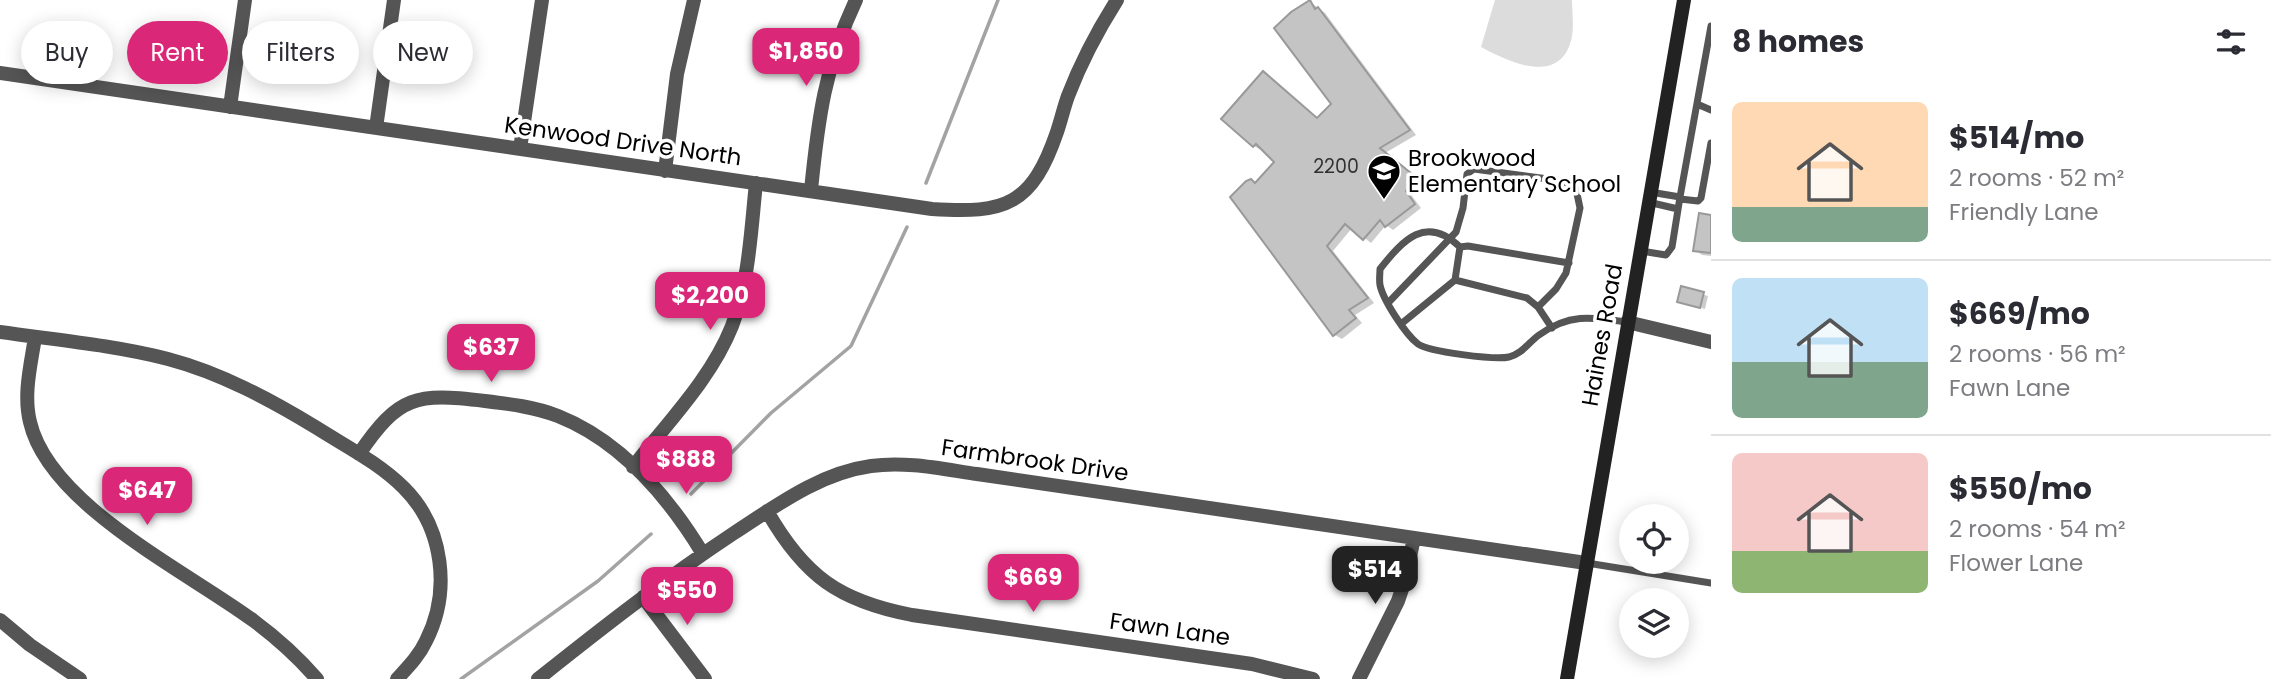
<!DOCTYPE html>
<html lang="en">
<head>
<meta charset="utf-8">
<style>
  body { margin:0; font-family:Poppins,sans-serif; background:#f2f2f3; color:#2b2b33; height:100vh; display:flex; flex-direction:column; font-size:26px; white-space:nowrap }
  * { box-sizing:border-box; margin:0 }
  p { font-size:23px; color:#7c7c81 }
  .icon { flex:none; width:38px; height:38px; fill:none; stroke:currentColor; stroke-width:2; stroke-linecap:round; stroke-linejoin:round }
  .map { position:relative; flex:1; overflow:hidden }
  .details { display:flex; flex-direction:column; background:#fff; width:560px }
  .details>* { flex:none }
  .guide { position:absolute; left:21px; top:21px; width:665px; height:63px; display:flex; gap:14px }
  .buttons { position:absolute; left:1619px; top:504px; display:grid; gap:14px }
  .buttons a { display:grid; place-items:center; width:70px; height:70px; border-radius:50%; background:#fff; box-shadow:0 4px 18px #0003; font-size:35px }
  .price { position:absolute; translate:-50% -60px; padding:0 16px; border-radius:14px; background:#db2777; color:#fff; font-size:23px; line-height:46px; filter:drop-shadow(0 2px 4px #0008) }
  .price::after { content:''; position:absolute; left:50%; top:42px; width:21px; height:16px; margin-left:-10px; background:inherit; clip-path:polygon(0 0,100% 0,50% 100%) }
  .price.selected { background:#222; color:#fff }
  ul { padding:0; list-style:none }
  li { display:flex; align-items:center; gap:21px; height:175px; padding:0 21px }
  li+li { border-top:2px solid #e1e1e2 }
  li span { display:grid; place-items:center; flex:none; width:196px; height:140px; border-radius:10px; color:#555 }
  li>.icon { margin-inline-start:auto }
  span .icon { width:84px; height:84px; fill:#fffc; stroke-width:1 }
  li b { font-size:30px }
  h2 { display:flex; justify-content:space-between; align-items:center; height:84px; padding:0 21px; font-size:30px }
  .chip { padding:0 24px; border-radius:32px; background:#fff; box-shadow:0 4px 18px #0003; font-size:24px; line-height:63px }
  .chip.selected { background:#db2777; color:#fff }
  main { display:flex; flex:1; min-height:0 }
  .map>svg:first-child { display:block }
  .green { fill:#dcdcdc }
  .shadow { fill:#0003 }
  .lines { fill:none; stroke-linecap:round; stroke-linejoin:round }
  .stream { stroke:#a3a3a3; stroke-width:3.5 }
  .building { fill:#c4c4c4; stroke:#999; stroke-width:2 }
  .lane { stroke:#555; stroke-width:7 }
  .street { stroke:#555; stroke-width:14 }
  .secondary { stroke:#222; stroke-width:14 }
  .labels { text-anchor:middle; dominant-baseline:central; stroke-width:7; stroke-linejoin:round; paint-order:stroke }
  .number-label { font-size:19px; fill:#313131 }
  .street-label { font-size:23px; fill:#000; stroke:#fff }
  .poi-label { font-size:23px; fill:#000; stroke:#fff; text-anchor:start }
</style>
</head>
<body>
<main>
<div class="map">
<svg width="1711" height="679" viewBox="0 0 1711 679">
  <rect width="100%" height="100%" fill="#fff"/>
  <path class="green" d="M1495,0H1572C1572,13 1575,31 1570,44C1556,85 1507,61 1481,47Z"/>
  <path class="shadow" d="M1310,2L1325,13L1416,135L1385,153L1423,183L1412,196L1421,208L1393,230L1386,225L1371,243L1352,228L1333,251L1374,303L1355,315L1362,323L1342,339L1335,335L1251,181L1257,184L1277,161L1262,148L1261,150L1254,146L1263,73L1319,119L1333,104Z
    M1701,215L1711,217V256L1702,255L1695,250Z
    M1682,288L1708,296L1705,309L1683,303Z"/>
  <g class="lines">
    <path class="stream" d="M926,183L998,0
      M691,494L771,413L851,346L907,227
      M461,679L598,581L651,534"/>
  </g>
  <path class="building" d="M1310,0L1315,9L1318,7L1410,130L1380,148L1417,178L1406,191L1415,204L1385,227L1380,220L1363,240L1345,224L1327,246L1368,298L1349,310L1356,318L1333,336L1230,197L1246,181L1251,179L1255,183L1274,162L1256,144L1253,147L1221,119L1263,71L1317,118L1331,104L1274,28L1291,12Z
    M1699,213L1711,215V253L1693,251Z
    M1681,286L1704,292L1700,308L1677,302Z"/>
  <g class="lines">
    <path class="lane" d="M1697,104L1711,110
      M1650,192L1680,197L1711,26
      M1680,199L1698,201L1701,198L1711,143
      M1648,202L1678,209
      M1460,247L1468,246L1569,263
      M1641,251L1666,255L1672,247L1680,197
      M1455,280L1527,298L1538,307
      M1388,303L1456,232L1463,208L1467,174L1474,169L1563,181L1576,189L1580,208L1566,273L1556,289L1538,307L1552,328
      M1401,324L1455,280L1460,247C1426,214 1403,240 1380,269C1380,274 1379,280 1380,285C1383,300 1406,335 1418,344C1429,352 1495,360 1509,357C1522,354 1529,342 1539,335C1569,313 1592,317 1627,322
      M1587,563L1711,583"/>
    <path class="street" d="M0,73L932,209C1006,214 1032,205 1057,132C1061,120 1064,107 1068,96C1081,62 1098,30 1117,0
      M230,107L245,0
      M376,128L394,0
      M520,149L542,0
      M665,171L677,74L694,0
      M811,190C818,120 825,65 856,0
      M1627,322L1711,342
      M0,332C56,340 113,345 168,359C221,373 271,400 317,428C347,447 379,463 404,488C444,528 451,592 426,641C419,656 408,667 397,679
      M35,337C31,364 23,394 30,422C49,505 188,572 254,621C277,638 298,657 317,679
      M359,454C399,395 416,393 485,401C510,404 535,407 558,416C621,441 669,498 703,554
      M633,467C667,423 711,379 732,326C749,282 751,230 756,183
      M767,511C804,576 839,601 912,615L1252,664L1313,679
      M643,597L705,679
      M0,620L30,645L80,679
      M538,679C602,628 666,578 734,533C777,505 820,473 871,466C906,461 942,469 977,474L1586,563
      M1359,679L1398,601L1405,580L1414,538"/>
    <path class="secondary" d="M1567,679L1684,0"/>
  </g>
  <defs>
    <symbol id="school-pin" viewBox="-11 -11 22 30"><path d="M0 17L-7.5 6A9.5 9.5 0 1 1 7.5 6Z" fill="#000" stroke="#fff"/><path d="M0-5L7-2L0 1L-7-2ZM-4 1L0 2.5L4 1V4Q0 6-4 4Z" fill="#fff"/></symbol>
  </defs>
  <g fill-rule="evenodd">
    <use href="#school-pin" x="1365" y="152" width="38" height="52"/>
  </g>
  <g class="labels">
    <g class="number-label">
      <text x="1336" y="166">2200</text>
    </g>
    <g class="street-label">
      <text transform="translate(623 141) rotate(8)">Kenwood Drive North</text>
      <text transform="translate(1602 335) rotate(-80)">Haines Road</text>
      <text transform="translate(1035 460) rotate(8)">Farmbrook Drive</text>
      <text transform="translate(1170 629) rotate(8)">Fawn Lane</text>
    </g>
    <g class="poi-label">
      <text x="1408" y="158">Brookwood<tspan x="1408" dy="26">Elementary School</tspan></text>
    </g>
  </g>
</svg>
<div class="buttons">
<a><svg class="icon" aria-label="locate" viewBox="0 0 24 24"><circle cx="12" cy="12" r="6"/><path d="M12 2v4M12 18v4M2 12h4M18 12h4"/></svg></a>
<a><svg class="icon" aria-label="layers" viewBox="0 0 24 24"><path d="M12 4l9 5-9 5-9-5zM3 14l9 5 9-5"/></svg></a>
</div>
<b class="price" style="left:806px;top:88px">$1,850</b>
<b class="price" style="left:710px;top:332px">$2,200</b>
<b class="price" style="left:491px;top:384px">$637</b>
<b class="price" style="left:686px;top:496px">$888</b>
<b class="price" style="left:147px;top:527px">$647</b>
<b class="price selected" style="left:1375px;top:606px">$514</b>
<b class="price" style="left:1033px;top:614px">$669</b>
<b class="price" style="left:687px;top:627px">$550</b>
<div class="guide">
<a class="chip">Buy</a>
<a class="chip selected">Rent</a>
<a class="chip">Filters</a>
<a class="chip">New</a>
</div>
</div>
<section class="details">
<h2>8 homes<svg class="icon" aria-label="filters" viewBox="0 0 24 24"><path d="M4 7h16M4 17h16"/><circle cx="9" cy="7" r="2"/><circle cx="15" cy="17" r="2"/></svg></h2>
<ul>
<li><span style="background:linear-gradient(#ffd9b3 75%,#7fa58c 0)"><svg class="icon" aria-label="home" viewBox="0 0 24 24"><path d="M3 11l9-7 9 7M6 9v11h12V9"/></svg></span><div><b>$514/mo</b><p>2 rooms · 52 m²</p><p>Friendly Lane</p></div></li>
<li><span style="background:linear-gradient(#bfe0f5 60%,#7fa58c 0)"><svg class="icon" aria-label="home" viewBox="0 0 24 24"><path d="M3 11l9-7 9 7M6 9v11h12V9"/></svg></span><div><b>$669/mo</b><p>2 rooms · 56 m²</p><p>Fawn Lane</p></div></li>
<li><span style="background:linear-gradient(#f6c9c9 70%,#8fb573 0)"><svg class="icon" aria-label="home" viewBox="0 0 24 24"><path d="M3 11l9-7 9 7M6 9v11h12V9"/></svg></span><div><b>$550/mo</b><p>2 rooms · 54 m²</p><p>Flower Lane</p></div></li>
</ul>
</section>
</main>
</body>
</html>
